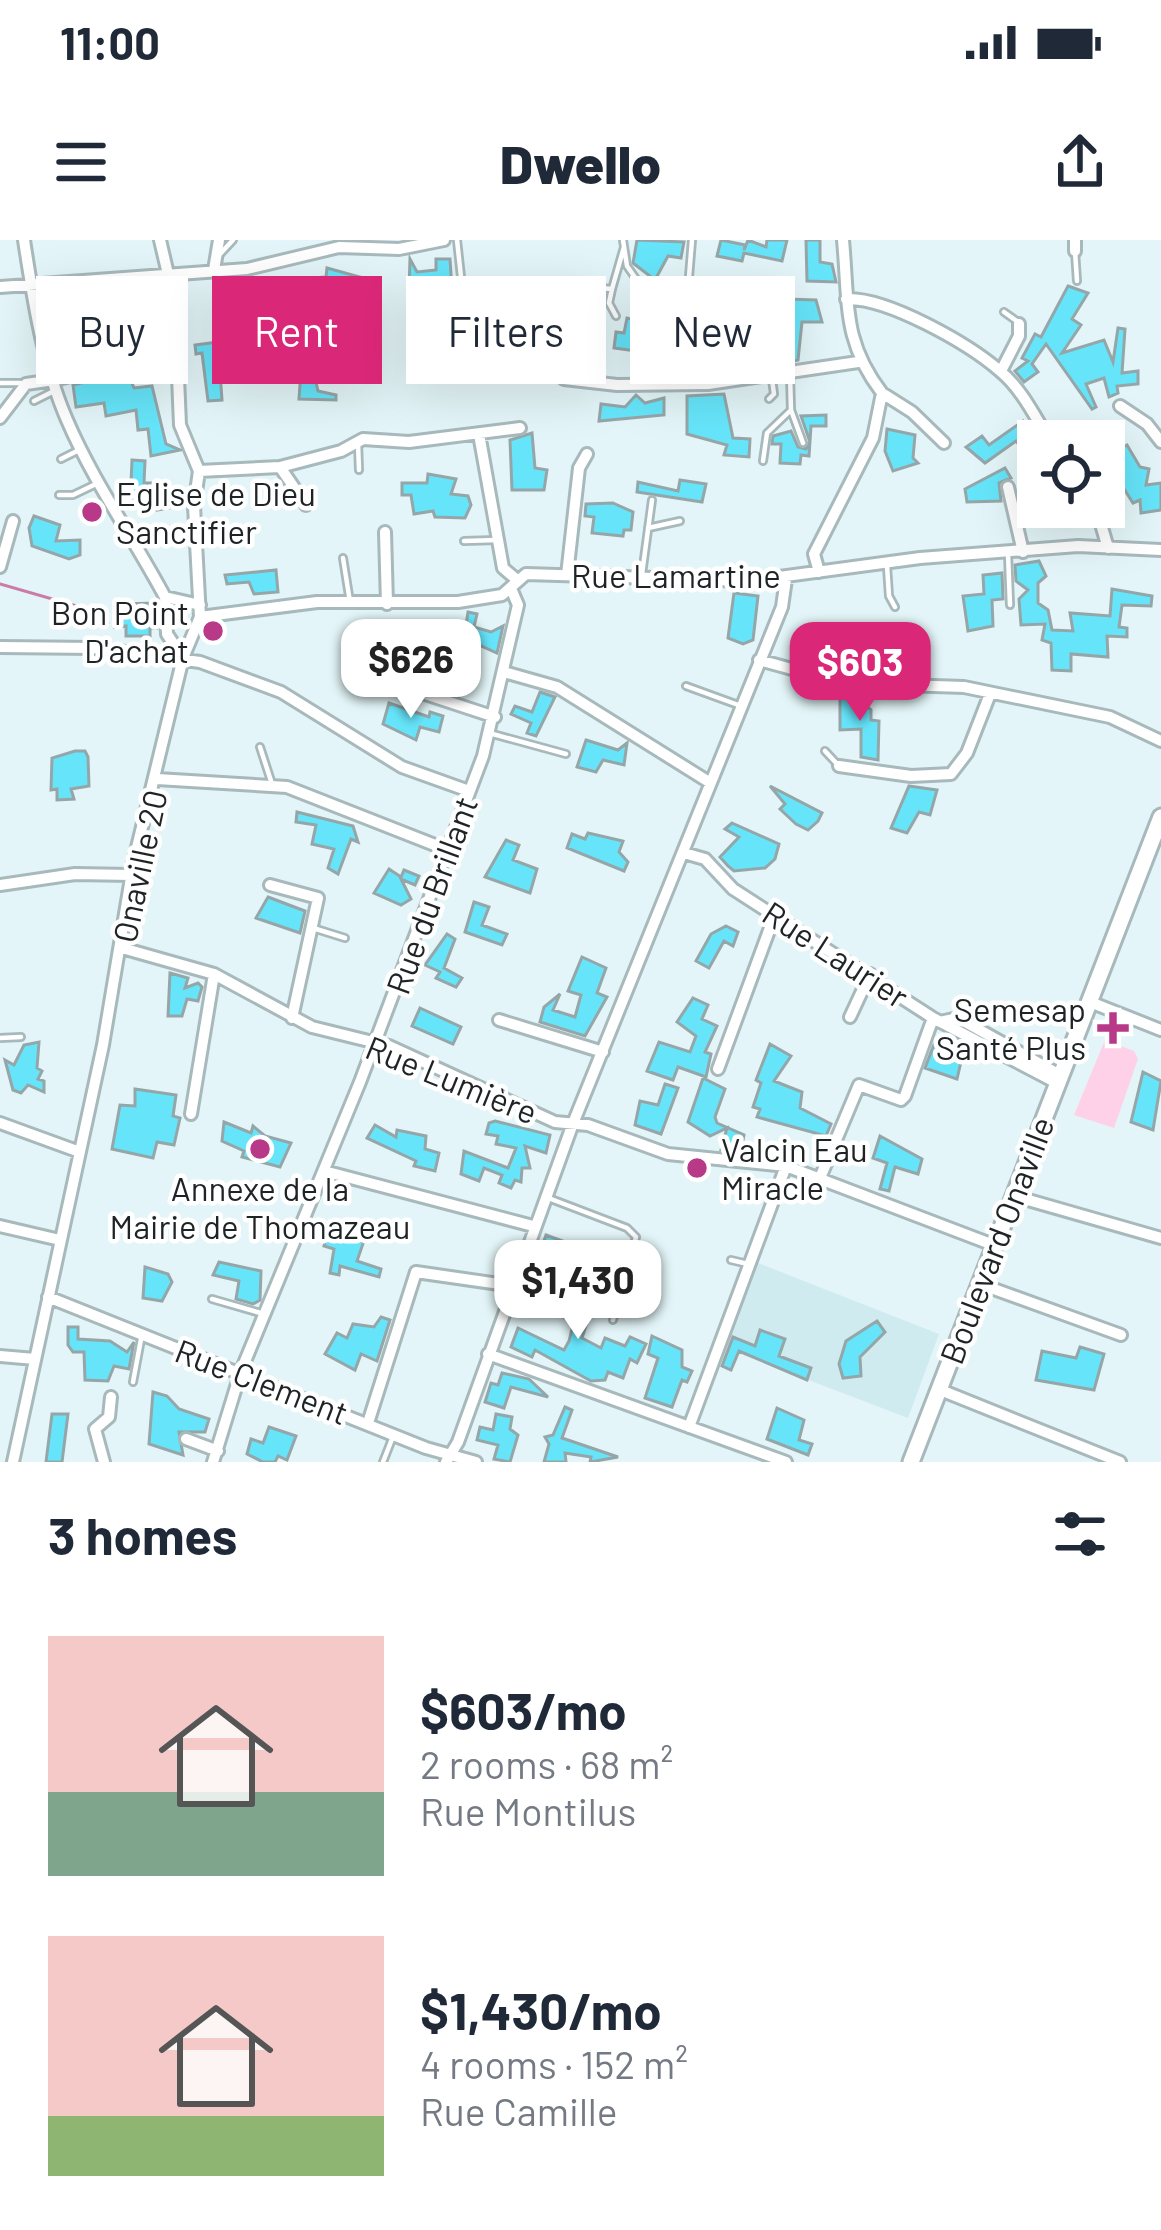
<!DOCTYPE html>
<html lang="en">
<head>
<meta charset="utf-8">
<style>
  body { margin:0; font-family:Barlow,sans-serif; background:#f6f6f7; color:#1f2937; height:100vh; display:flex; flex-direction:column; font-size:45px; white-space:nowrap }
  * { box-sizing:border-box; margin:0 }
  p { font-size:39px; color:#747a83 }
  .icon { flex:none; width:66px; height:66px; fill:none; stroke:currentColor; stroke-width:2; stroke-linecap:round; stroke-linejoin:round }
  .map { position:relative; height:1222px; overflow:hidden }
  .drawer { display:flex; flex-direction:column; background:#fff; flex:1 }
  .drawer>* { flex:none }
  .top-card { position:absolute; left:36px; top:36px; width:1089px; height:108px; display:flex; gap:24px }
  .fabs { position:absolute; left:1017px; top:180px; display:grid; gap:24px }
  .fabs a { display:grid; place-items:center; width:108px; height:108px; border-radius:0px; background:#fff; box-shadow:0 12px 48px #0002; font-size:60px }
  .price { position:absolute; translate:-50% -102px; padding:0 27px; border-radius:24px; background:#fff; color:#222; font-size:39px; line-height:78px; filter:drop-shadow(0 3px 6px #0008) }
  .price::after { content:''; position:absolute; left:50%; top:72px; width:36px; height:27px; margin-left:-18px; background:inherit; clip-path:polygon(0 0,100% 0,50% 100%) }
  .price.active { background:#db2777; color:#fff }
  ul { padding:0; list-style:none }
  li { display:flex; align-items:center; gap:36px; height:300px; padding:0 48px }
  li span { display:grid; place-items:center; flex:none; width:336px; height:240px; border-radius:0px; color:#555 }
  li>.icon { margin-inline-start:auto }
  span .icon { width:144px; height:144px; fill:#fffc; stroke-width:1 }
  li b { font-size:51px }
  h2 { display:flex; justify-content:space-between; align-items:center; height:144px; padding:0 48px; font-size:51px }
  .chip { padding:0 42px; border-radius:0px; background:#fff; box-shadow:0 12px 48px #0002; font-size:42px; line-height:108px }
  .chip.active { background:#db2777; color:#fff }
  .status { display:flex; justify-content:space-between; align-items:center; height:84px; padding:0 60px; background:#fff; direction:ltr }
  .status svg { height:33px; fill:currentColor }
  header { display:flex; justify-content:space-between; align-items:center; height:156px; padding:0 48px; background:#fff; font-size:54px; font-weight:800 }
  .map>svg:first-child { display:block }
  .built { fill:#d0ebf0 }
  .green { fill:#ffd1e8 }
  .lines { fill:none; stroke-linecap:round; stroke-linejoin:round }
  .stream { stroke:#cc7ba7; stroke-width:3 }
  .building { fill:#66e5fa; stroke:#95a6a9; stroke-width:3 }
  .lane-casing { stroke:#a8b9bc; stroke-width:10 }
  .street-casing { stroke:#a8b9bc; stroke-width:16 }
  .secondary-casing { stroke:#a8b9bc; stroke-width:21 }
  .lane { stroke:#fff; stroke-width:4.5 }
  .street { stroke:#fff; stroke-width:10 }
  .secondary { stroke:#fff; stroke-width:15 }
  .poi-dot { fill:#b73987; stroke:#fff; stroke-width:4.5 }
  .labels { text-anchor:middle; dominant-baseline:central; stroke-width:9; stroke-linejoin:round; paint-order:stroke }
  .poi-label { font-size:33px; fill:#1e2425; stroke:#fff; text-anchor:start }
  .street-label { font-size:33px; fill:#1e2425; stroke:#fff }
</style>
</head>
<body>
<div class="status"><b>11:00</b><svg viewBox="0 0 49 12"><path d="M0 12V9h3v3zM5 12V6h3v6zM10 12V3h3v9zM15 12V0h3v12zM26 1h20v11H26zM47 4h2v5h-2z"/></svg></div>
<header><svg class="icon" aria-label="menu" viewBox="0 0 24 24"><path d="M4 6h16M4 12h16M4 18h16"/></svg>Dwello<svg class="icon" aria-label="share" viewBox="0 0 24 24"><path d="M12 15V3M7 8l5-5 5 5M5 13v7h14v-7"/></svg></header>
<div class="map">
<svg width="1161" height="1222" viewBox="0 0 1161 1222">
  <rect width="100%" height="100%" fill="#e3f5f8"/>
  <path class="built" d="M758,1023L939,1094L908,1178L725,1108Z"/>
  <path class="green" d="M1105,800L1134,811L1138,819L1114,888L1074,875Z"/>
  <g class="lines">
    <path class="stream" d="M0,344L87,369L108,383"/>
  </g>
  <path class="building" d="M637,0L684,2L681,18L668,16L655,40L633,23Z
    M721,0L745,5L744,10L748,0L766,7L767,0H787L782,21L744,13L742,21L717,16Z
    M806,0H820V22L832,24L836,42L807,41Z
    M410,19L417,32L436,30V19H450L452,49H409Z
    M327,28L360,37L348,98H315L316,107H308L318,151L336,155V160L299,159L301,130H293L286,100L296,87H326L336,46L312,47V38L326,37Z
    M651,43L661,68L679,48L669,86L688,91V86L772,109L779,60L785,59L816,60L822,82H802L798,120L790,122H760L759,115L697,101L677,104L672,129L633,125L636,111L614,108L616,92L624,93L627,78L666,87L636,59Z
    M1068,46L1088,53L1072,79L1081,85L1062,113L1104,100L1113,122L1118,88L1125,89L1122,133L1138,131V144L1117,146L1118,153L1109,157L1104,138L1086,144L1096,167L1092,169L1046,104L1032,124L1038,132L1024,142L1015,131L1028,121L1022,118L1035,94L1041,97Z
    M143,48L139,58L145,64V100L127,103L119,52Z
    M87,61L102,124L78,130L77,89L68,91L62,67Z
    M218,102L222,160L208,161L202,113L196,114L195,105Z
    M127,132L134,148L152,146L166,204L180,210L151,216L148,189L138,190L136,170L106,176L104,163L76,167L73,145Z
    M724,154L733,198L750,199L749,217L724,215L727,205L687,194V156Z
    M636,155L645,163L664,158V175L599,181L601,164L625,167Z
    M826,175V186H811L809,216L801,215L800,224L780,223L781,204H772L773,196L791,191L798,207L806,209L810,202L801,176Z
    M1023,181L1038,201V212L1029,218L1016,201L985,223L966,207L982,196L989,205Z
    M887,189L915,195L913,218L918,223L893,231L885,211Z
    M532,193L535,228L547,230L544,250H512L510,200Z
    M1127,205L1140,227L1149,229L1146,245L1161,243V270L1141,273L1140,260L1133,263L1114,233L1104,239L1106,216Z
    M132,220L145,221L144,243H165L169,268L157,270L153,261L120,260L119,242L131,243Z
    M1005,228L1011,238L999,243L1001,261L967,262L965,249Z
    M428,234L456,239L451,254L468,256L471,265L465,278L435,277L433,271L414,274L411,255H402V243H427Z
    M680,240L706,244L702,262L637,252L638,242L678,251Z
    M613,263L633,272L631,290H624L623,296L592,293L594,277L585,276L586,264Z
    M34,276L60,285L56,301L80,300V315L69,319L32,306L29,288Z
    M1039,321L1046,336L1038,343V363L1048,370L1052,390L1073,391L1070,373L1110,376L1112,349L1152,356L1151,366L1122,365L1119,387L1127,388V397L1107,396L1108,417L1071,414V431L1052,430L1051,403L1042,400L1045,384L1021,385L1019,359L1028,350L1016,341L1015,325Z
    M276,330L278,352L254,354L249,342L227,344L225,335Z
    M1002,333L1003,359L992,360L993,386L968,391L963,356L984,354L983,335Z
    M734,353L758,356L753,400L743,404L728,398Z
    M156,363L157,388H150V396H126V386L115,387L120,364Z
    M468,372L477,374L474,387L491,392L503,386L497,413L464,398Z
    M427,403L410,450L394,445L408,409Z
    M540,452L555,457L536,496L527,493L531,483L511,474L515,466L532,472Z
    M840,452L854,455L871,470V480L879,481L878,520L861,517V489L840,490Z
    M389,463L429,477L430,472L443,476L439,492L420,487L416,500L383,484Z
    M586,500L618,510L627,503L624,525L603,520L596,532L577,527Z
    M75,511H85L88,517L89,546L71,549L74,559L57,560V549L51,550L52,518Z
    M770,546L822,573L818,581L808,590L796,584L780,569L785,564Z
    M909,546L937,550L930,575L919,572L907,593L891,588Z
    M297,572L353,586L358,602L351,599L338,634L328,628L334,609L312,604L316,585L296,582Z
    M732,583L779,604L775,619L765,628L734,631L728,626L720,617L739,597L725,589Z
    M588,593L623,601L619,612L628,622L624,631L567,608L572,594L585,599Z
    M506,600L519,605L513,620L537,629L530,653L485,637Z
    M389,629L401,637L404,630L419,636L415,645L401,639L411,659L401,665L374,653Z
    M268,657L305,671L300,693L256,678Z
    M474,662L489,667L482,685L507,694L502,705L465,692Z
    M726,686L738,692L733,706L724,701L709,728L696,721L711,694Z
    M447,694L455,699L444,728L462,738L456,747L436,738L440,732L425,725Z
    M582,717L606,728L597,753L607,757L585,796L540,782L544,767L560,754L553,770L575,777L581,755L568,751Z
    M170,733L188,738L185,748L198,743L202,747L198,761L187,759L182,776H168Z
    M693,758L708,765L702,779L717,786L705,812L711,814L706,837L678,827L673,840L647,831L659,802L690,812L696,796L677,782Z
    M420,768L461,787L453,804L412,786Z
    M936,799L963,813L957,839L925,828Z
    M39,802L37,828L42,831L38,839L44,841V852L28,845L21,853L13,850L5,820L14,825L24,805Z
    M770,804L791,816L774,841L802,852L800,868L831,884L826,896L757,877L760,869L753,867L761,843L756,840Z
    M1143,832L1161,841L1153,890L1131,882Z
    M703,838L725,849L715,877L717,883L744,895L741,912L721,910L727,888L710,896L688,882Z
    M665,844L678,848L661,894L635,885L640,861L658,865Z
    M135,849L176,855L173,876L180,878L174,905L157,902L153,918L112,909L120,865L135,866Z
    M495,881L550,895L546,913L525,906L530,928H522L521,942L515,940L511,948L499,943L502,935L484,928L479,941L461,934L464,911L508,928L516,908L496,904L498,896L486,894L489,883Z
    M224,882L251,893L253,886L265,896L291,903L280,927L242,917L244,911L222,901Z
    M375,885L396,897L397,890L426,896L425,909L439,913L435,931L414,926L416,921L367,898Z
    M880,896L922,919L918,934L895,927L889,951L880,949L887,923L873,918Z
    M332,980L367,992L357,1021L381,1029L379,1037L340,1026L339,1035L330,1033L334,1009L324,1006Z
    M546,995L584,1009L576,1031L538,1018Z
    M219,1022L261,1031L260,1060L253,1064L236,1059L239,1041L213,1035Z
    M145,1027L168,1034L172,1042L162,1061L143,1058Z
    M544,1043L574,1054L568,1068L589,1076L582,1098L601,1108L605,1098L625,1106L630,1097L646,1104L637,1123L630,1119L623,1138L608,1132L605,1140L591,1141L535,1110L532,1117L511,1107L518,1088L564,1110L569,1101L574,1081L535,1066Z
    M381,1077L390,1080L377,1121L361,1114L355,1130L325,1114L337,1093L347,1098L353,1084L374,1087Z
    M877,1081L885,1092L860,1117L861,1136L843,1138L839,1124L846,1101Z
    M68,1087H78V1099L110,1101L127,1112L134,1102L129,1129L114,1126L108,1141L85,1140L84,1112H73L68,1105Z
    M760,1090L785,1099L779,1116L811,1128L807,1140L739,1111L731,1130L722,1126L733,1097L755,1106Z
    M652,1096L682,1110V1127L692,1131L687,1142L682,1140L672,1167L645,1158L658,1118L648,1114Z
    M1080,1107L1104,1114L1094,1150L1036,1140L1042,1111L1076,1118Z
    M502,1133L529,1139L548,1157L511,1147L504,1168L485,1162L491,1143L498,1145Z
    M153,1152L167,1156L179,1169L209,1179L205,1192H179L183,1215L149,1204Z
    M565,1167L572,1170L562,1198L618,1217L590,1222L591,1217L565,1213L566,1222H544L549,1204L545,1197L553,1195Z
    M777,1168L804,1180L799,1200L812,1204L808,1215L767,1199Z
    M52,1174H68L62,1222H46Z
    M496,1174L512,1177L510,1189L518,1195L510,1222L494,1219L498,1205L477,1200L480,1187L493,1190Z
    M269,1187L296,1196L287,1220L278,1216L275,1222H263L247,1214L251,1199L263,1203Z"/>
  <g class="lines">
    <defs>
      <path id="lane" d="M457,0L468,101
        M623,0L627,26L641,46
        M1075,11L1077,41
        M221,13L233,0
        M586,47L612,49L624,7
        M612,49L609,63L616,76
        M688,49L692,0
        M1004,72L1018,82
        M790,134L791,170L803,203
        M0,143H21
        M55,143L107,130
        M769,159L774,154L772,139
        M34,161L56,150
        M358,203L359,230
        M61,219L81,209
        M763,221L767,193L791,170
        M59,255H73L98,243
        M648,288L680,281
        M464,301L497,300
        M1008,314L1010,365
        M343,318L350,362
        M887,326L889,356L895,367
        M642,334L652,260
        M686,446L741,466
        M489,493L566,514
        M260,507L272,544
        M825,511L839,526
        M313,688L345,698
        M0,798L21,797
        M551,959L627,988L636,997L613,1080
        M731,1020L748,1024
        M212,1059L264,1074
        M133,1142L142,1094
        M383,1222L392,1199"/>
      <path id="street" d="M24,0C33,59 43,125 67,180C94,243 133,297 165,357L200,365
        M1075,0V11
        M214,30L219,0
        M0,47L247,29L339,7L399,9L444,0
        M846,59C887,57 969,104 1000,131C1022,149 1035,177 1050,201
        M1001,131L1019,96V84
        M564,139L617,145L708,144L858,122
        M882,153L912,172L944,203
        M1120,166L1147,184L1161,202
        M0,178L26,144L54,140
        M479,194L503,328L516,339
        M280,227L306,265
        M199,231L280,227L341,211L363,199L409,202L520,188
        M1008,247L1023,312
        M1096,267L1108,308
        M385,292L387,364
        M0,327L13,281
        M819,332L814,314L873,198L882,153C842,101 849,63 843,0
        M567,335L579,228L587,214
        M165,357L167,394L183,418
        M200,377L317,362H458L502,355L526,334L749,341L920,318L1078,306L1161,310
        M0,407L95,408L200,422L281,452L402,527L469,551
        M759,420L843,443L964,447L1110,477L1161,501
        M504,432L557,447L709,542
        M425,454L495,477
        M839,526L911,536L951,534L967,513L990,454
        M157,539L287,547L445,609
        M684,613L705,619L733,649L933,778L1057,843
        M0,645L75,634L131,635
        M270,645L318,658L292,778
        M122,708L214,734L312,787L389,806L555,882L588,885L668,914L786,926L996,1006
        M1090,762L1161,790
        M850,777L870,734
        M499,780L603,812
        M940,782L958,778L1060,835
        M718,829L774,677
        M191,874L214,734
        M0,883L77,911
        M324,931L533,986
        M820,938L859,845L901,860L905,856L933,778
        M1014,956L1161,998
        M0,986L60,1000
        M980,1044L1121,1095
        M48,1057L426,1208L476,1222
        M488,1114L786,1222
        M0,1116L35,1119
        M938,1149L1120,1222
        M368,1183L416,1032L513,1046
        M689,1187L786,926
        M186,1199L218,1211
        M13,1222L103,805L134,620L183,418L200,377L194,266L199,231L180,185L175,64L160,0
        M104,1222L95,1189L109,1177L111,1157
        M213,1222L241,1131L360,842L483,516L518,365L512,351
        M446,1222L458,1202L572,886L782,367L786,339"/>
      <path id="secondary" d="M911,1222L1161,577"/>
    </defs>
    <use href="#lane" class="lane-casing"/>
    <use href="#street" class="street-casing"/>
    <use href="#secondary" class="secondary-casing"/>
    <use href="#lane" class="lane"/>
    <use href="#street" class="street"/>
    <use href="#secondary" class="secondary"/>
  </g>
  <g class="poi-dot">
    <circle cx="92" cy="272" r="12"/>
    <circle cx="213" cy="391" r="12"/>
    <path d="M1107 770h12v12h12v12h-12v12h-12v-12h-12v-12h12z"/>
    <circle cx="260" cy="909" r="12"/>
    <circle cx="697" cy="928" r="12"/>
  </g>
  <g class="labels">
    <g class="poi-label">
      <text x="116" y="253">Eglise de Dieu<tspan x="116" dy="38">Sanctifier</tspan></text>
      <text x="189" y="372" text-anchor="end">Bon Point<tspan x="189" dy="38">D'achat</tspan></text>
      <text x="1086" y="769" text-anchor="end">Semesap<tspan x="1086" dy="38">Santé Plus</tspan></text>
      <text x="721" y="909">Valcin Eau<tspan x="721" dy="38">Miracle</tspan></text>
      <text x="260" y="948" text-anchor="middle">Annexe de la<tspan x="260" dy="38">Mairie de Thomazeau</tspan></text>
    </g>
    <g class="street-label">
      <text x="676" y="335">Rue Lamartine</text>
      <text transform="translate(139 626) rotate(-78)">Onaville 20</text>
      <text transform="translate(431 655) rotate(-70)">Rue du Brillant</text>
      <text transform="translate(836 714) rotate(33)">Rue Laurier</text>
      <text transform="translate(452 839) rotate(22)">Rue Lumière</text>
      <text transform="translate(996 1000) rotate(-69)">Boulevard Onaville</text>
      <text transform="translate(262 1141) rotate(21)">Rue Clement</text>
    </g>
  </g>
</svg>
<div class="fabs">
<a><svg class="icon" aria-label="locate" viewBox="0 0 24 24"><circle cx="12" cy="12" r="6"/><path d="M12 2v4M12 18v4M2 12h4M18 12h4"/></svg></a>
</div>
<b class="price" style="left:411px;top:481px">$626</b>
<b class="price active" style="left:860px;top:484px">$603</b>
<b class="price" style="left:578px;top:1102px">$1,430</b>
<div class="top-card">
<a class="chip">Buy</a>
<a class="chip active">Rent</a>
<a class="chip">Filters</a>
<a class="chip">New</a>
</div>
</div>
<section class="drawer">
<h2>3 homes<svg class="icon" aria-label="filters" viewBox="0 0 24 24"><path d="M4 7h16M4 17h16"/><circle cx="9" cy="7" r="2"/><circle cx="15" cy="17" r="2"/></svg></h2>
<ul>
<li><span style="background:linear-gradient(#f6c9c9 65%,#7fa58c 0)"><svg class="icon" aria-label="home" viewBox="0 0 24 24"><path d="M3 11l9-7 9 7M6 9v11h12V9"/></svg></span><div><b>$603/mo</b><p>2 rooms · 68 m²</p><p>Rue Montilus</p></div></li>
<li><span style="background:linear-gradient(#f6c9c9 75%,#8fb573 0)"><svg class="icon" aria-label="home" viewBox="0 0 24 24"><path d="M3 11l9-7 9 7M6 9v11h12V9"/></svg></span><div><b>$1,430/mo</b><p>4 rooms · 152 m²</p><p>Rue Camille</p></div></li>
</ul>
</section>
</body>
</html>
